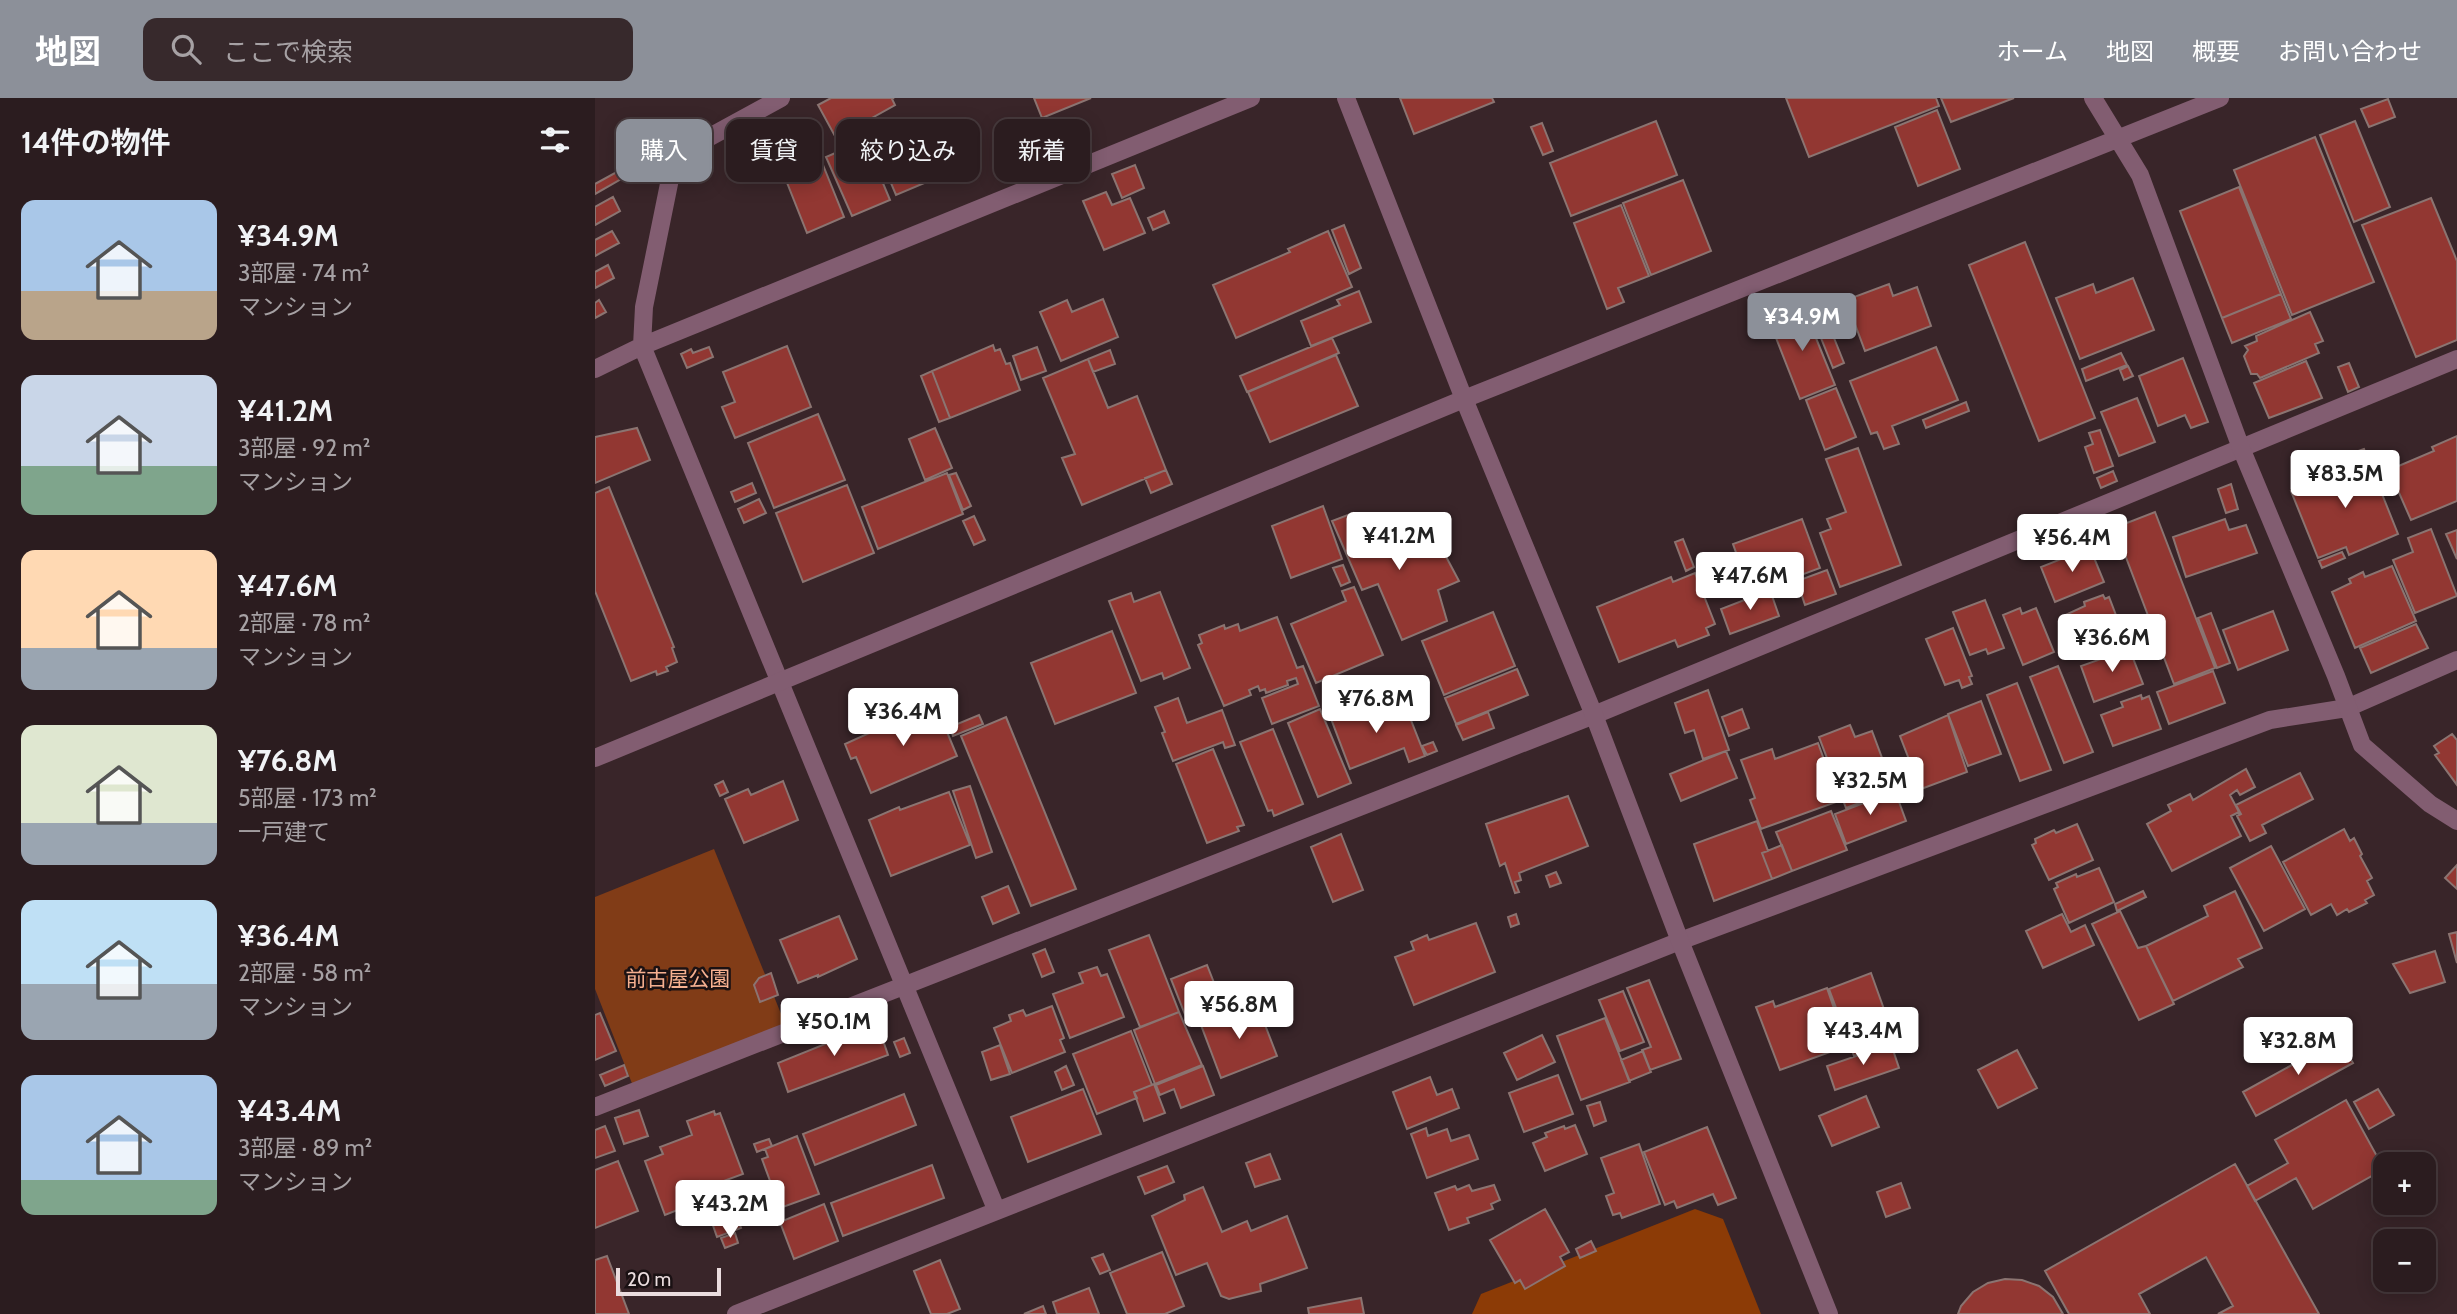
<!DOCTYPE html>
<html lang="ja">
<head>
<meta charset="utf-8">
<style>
  body { margin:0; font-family:Cabin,"Noto Sans JP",sans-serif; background:#37292c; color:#f1f3f6; height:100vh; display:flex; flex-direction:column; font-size:26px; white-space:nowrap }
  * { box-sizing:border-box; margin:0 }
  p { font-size:23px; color:#a6a1a4 }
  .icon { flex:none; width:38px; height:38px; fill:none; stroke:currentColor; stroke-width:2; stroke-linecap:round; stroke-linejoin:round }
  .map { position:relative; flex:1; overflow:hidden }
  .drawer { display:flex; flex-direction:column; background:#2b1c1f; width:595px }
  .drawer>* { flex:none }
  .guide { position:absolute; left:21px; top:21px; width:665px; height:63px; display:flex; gap:14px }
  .buttons { position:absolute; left:1778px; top:1054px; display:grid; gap:14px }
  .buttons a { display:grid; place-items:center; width:63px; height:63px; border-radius:14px; background:#2b1c1f; box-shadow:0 4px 18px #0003,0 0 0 2px #473a3d; font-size:35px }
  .scale { position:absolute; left:21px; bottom:18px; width:105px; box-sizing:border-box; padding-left:7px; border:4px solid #eadcde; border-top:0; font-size:19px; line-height:24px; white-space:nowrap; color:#eadcde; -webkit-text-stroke:5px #1a1113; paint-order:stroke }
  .price { position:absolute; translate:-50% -60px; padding:0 16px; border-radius:7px; background:#fff; color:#222; font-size:23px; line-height:46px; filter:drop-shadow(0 2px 4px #0008) }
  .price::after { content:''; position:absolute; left:50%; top:42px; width:21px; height:16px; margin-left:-10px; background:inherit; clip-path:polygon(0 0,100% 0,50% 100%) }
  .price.current { background:#8c9099; color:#fff }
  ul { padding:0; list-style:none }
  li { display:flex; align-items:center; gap:21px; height:175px; padding:0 21px }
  li span { display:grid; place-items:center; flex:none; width:196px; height:140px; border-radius:14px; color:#555 }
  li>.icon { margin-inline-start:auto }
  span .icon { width:84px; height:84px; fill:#fffc; stroke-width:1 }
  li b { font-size:30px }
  h2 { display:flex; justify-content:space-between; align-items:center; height:84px; padding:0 21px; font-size:30px }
  .pill { padding:0 24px; border-radius:14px; background:#2b1c1f; box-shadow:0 4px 18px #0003,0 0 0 2px #473a3d; font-size:24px; line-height:63px }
  .pill.current { background:#8c9099; color:#fff }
  header { display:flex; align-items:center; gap:42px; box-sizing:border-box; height:98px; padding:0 35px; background:#8c9099; color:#fff }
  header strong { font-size:33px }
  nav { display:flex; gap:38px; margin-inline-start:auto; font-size:24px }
  .search { width:490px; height:63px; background:#37292c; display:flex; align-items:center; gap:18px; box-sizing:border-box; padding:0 24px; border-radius:14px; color:#a6a1a4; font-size:26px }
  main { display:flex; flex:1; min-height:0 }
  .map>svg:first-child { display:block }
  .green { fill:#813c17 }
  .forest { fill:#8c3b06 }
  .building { fill:#923732; stroke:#8b7471; stroke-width:2 }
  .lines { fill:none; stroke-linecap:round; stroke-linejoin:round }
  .minor { stroke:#825d71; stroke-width:18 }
  .tertiary { stroke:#825d71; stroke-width:18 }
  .labels { text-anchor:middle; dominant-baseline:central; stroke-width:5; stroke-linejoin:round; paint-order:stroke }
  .park-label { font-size:21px; fill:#f6b090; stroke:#1a1113 }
</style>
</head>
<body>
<header>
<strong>地図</strong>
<div class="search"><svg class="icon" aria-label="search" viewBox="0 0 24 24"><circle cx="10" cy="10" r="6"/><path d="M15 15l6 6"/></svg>ここで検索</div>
<nav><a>ホーム</a><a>地図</a><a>概要</a><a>お問い合わせ</a></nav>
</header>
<main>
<section class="drawer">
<h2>14件の物件<svg class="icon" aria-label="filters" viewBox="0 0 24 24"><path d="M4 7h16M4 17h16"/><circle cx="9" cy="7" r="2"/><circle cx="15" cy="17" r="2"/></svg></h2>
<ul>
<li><span style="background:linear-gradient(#a9c7e8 65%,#b9a48a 0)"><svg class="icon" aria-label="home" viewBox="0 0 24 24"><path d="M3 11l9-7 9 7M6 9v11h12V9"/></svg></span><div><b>¥34.9M</b><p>3部屋 · 74 m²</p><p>マンション</p></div></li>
<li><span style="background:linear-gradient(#c9d6e8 65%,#7fa58c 0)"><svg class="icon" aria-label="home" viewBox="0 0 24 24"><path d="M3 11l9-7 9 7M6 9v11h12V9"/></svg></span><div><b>¥41.2M</b><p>3部屋 · 92 m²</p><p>マンション</p></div></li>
<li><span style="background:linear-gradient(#ffd9b3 70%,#9aa5b1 0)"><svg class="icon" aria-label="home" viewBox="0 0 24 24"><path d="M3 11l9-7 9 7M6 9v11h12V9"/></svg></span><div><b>¥47.6M</b><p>2部屋 · 78 m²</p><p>マンション</p></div></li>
<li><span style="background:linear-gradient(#dfe7d0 70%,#9aa5b1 0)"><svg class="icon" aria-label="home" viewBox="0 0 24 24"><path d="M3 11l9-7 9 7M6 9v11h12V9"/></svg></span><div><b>¥76.8M</b><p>5部屋 · 173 m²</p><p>一戸建て</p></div></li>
<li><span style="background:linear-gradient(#bfe0f5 60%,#9aa5b1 0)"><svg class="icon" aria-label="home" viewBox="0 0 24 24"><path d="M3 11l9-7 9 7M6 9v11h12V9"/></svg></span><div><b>¥36.4M</b><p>2部屋 · 58 m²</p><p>マンション</p></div></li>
<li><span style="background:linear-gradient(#a9c7e8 75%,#7fa58c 0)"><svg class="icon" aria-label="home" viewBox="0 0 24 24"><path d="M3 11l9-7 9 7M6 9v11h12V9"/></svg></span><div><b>¥43.4M</b><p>3部屋 · 89 m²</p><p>マンション</p></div></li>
</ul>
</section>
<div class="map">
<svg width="1862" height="1216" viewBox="0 0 1862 1216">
  <rect width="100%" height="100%" fill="#392529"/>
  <path class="green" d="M119,751L191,928L38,988L0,891V799Z"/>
  <path class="forest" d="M1100,1111L1128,1121L1166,1216H877L886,1196Z"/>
  <path class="building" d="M236,0H299L297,1L300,7L241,40L223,7Z
    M439,0H496L447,20Z
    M805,0H897L899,4L819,36Z
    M1191,0H1341L1344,8L1214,59Z
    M1346,0H1419L1356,24Z
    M1793,1L1800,19L1774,29L1766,11Z
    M1342,12L1365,71L1323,88L1300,29Z
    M1061,23L1082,77L976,118L955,65Z
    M1760,23L1795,109L1759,124L1725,37Z
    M315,24L339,81L301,97L277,40Z
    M947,25L958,53L948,57L936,29Z
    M1720,39L1779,184L1697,217L1639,72Z
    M270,42L295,102L257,118L231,59Z
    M226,62L249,119L212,135L189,77Z
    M38,65L42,72L0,96V86Z
    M540,67L549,90L527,100L517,76Z
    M1088,82L1116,153L1056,177L1028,105Z
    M1644,89L1686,196L1627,220L1585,113Z
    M511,94L517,107L535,100L550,135L509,152L488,103Z
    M18,99L25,113L0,127V109Z
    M1836,100L1862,163V242L1821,259L1767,127Z
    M1026,107L1054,178L1023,190L1029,204L1012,211L979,125Z
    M569,113L574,125L558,132L553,120Z
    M749,127L766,170L754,176L737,132Z
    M17,133L24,145L0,158V142Z
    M733,133L757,189L641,240L618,187L695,154L693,151Z
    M1430,144L1500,320L1444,343L1374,167Z
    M13,167L19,180L0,190V174Z
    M1538,180L1559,232L1485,261L1461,200L1498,186L1501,195Z
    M1294,186L1298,198L1322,189L1336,228L1270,253L1251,202Z
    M764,193L776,224L716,248L706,223L745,207L742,202Z
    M1686,196L1696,221L1637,245L1627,220Z
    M508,201L523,239L466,263L445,214L472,202L477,214Z
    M4,202L11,214L0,220V205Z
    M1208,208L1240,287L1205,301L1174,222Z
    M1715,214L1728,243L1720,246L1724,255L1665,280L1662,276H1656L1649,258L1653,252L1650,248L1662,243L1661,238Z
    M1235,230L1249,265L1238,270L1224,235Z
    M737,240L744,255L652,294L645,278Z
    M398,247L400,253L405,251L411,266L415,265L425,292L355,320L337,273Z
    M192,248L216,309L140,340L127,309L140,304L128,274Z
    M114,249L118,259L92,270L86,256L96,251L98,255Z
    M442,249L451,273L426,282L418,258Z
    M1341,249L1363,302L1297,328L1304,346L1289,351L1282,334L1276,336L1255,283Z
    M515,252L520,266L498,274L493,261Z
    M1526,255L1532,267L1491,283L1487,271Z
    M741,257L763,308L675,344L653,294Z
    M1588,260L1613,324L1596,330L1590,317L1563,328L1544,278Z
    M493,261L513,310L542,298L571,372L487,407L467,360L480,356L448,280Z
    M1711,263L1727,300L1674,320L1659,285Z
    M1754,265L1764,289L1753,294L1743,269Z
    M1533,268L1538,278L1529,282L1525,272Z
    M337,273L355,320L344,324L326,278Z
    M1241,290L1261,339L1230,352L1211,302Z
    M1542,300L1560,344L1524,358L1506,314Z
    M1371,304L1374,313L1331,330L1328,322Z
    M223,316L250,382L179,410L153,345Z
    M42,330L55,362L0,385V339Z
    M340,330L357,370L330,382L314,341Z
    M1505,332L1518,368L1499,375L1490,349L1498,346L1494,335Z
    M1862,338V403L1816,422L1794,372L1839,353L1837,349Z
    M1263,350L1306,467L1245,489L1225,435L1236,431L1232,421L1251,414L1231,361Z
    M1769,351L1803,436L1754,457L1751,449L1723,460L1696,393L1764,365L1760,354Z
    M571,372L577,386L556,395L550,380Z
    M1518,373L1522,383L1506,390L1502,380Z
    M352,375L368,416L283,451L267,409Z
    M361,375L376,408L368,412L354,377Z
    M157,385L161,395L140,404L136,394Z
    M1636,386L1643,411L1631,415L1623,391Z
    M252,387L279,455L208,484L181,415Z
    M14,389L79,549L77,550L82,564L71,569L73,573L62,577L61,573L36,583L0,493V395Z
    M164,401L171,415L149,425L143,411Z
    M728,408L747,461L696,480L677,428Z
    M1560,414L1620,570L1579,586L1521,433L1526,432L1524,428Z
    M758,415L764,430L777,427H798L828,437L848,453L864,483L843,492L852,523L807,542L783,486L767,492L737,423Z
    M379,418L390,442L379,447L368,423Z
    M1207,421L1225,470L1157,495L1156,489L1136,496L1126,470L1144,463L1138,446Z
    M1630,421L1634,432L1651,427L1662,455L1591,479L1578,439Z
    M1836,431L1862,498L1820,515L1798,462L1818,454L1813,440Z
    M1862,432V461L1851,436Z
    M1088,441L1099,469L1091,473L1080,444Z
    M1490,448L1491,452L1495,450L1509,484L1460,504L1446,469L1469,460L1468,456Z
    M1747,454L1750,460L1727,470L1724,463Z
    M748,467L755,484L746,488L738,470Z
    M1797,468L1821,523L1760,550L1737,494L1756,485L1754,481L1768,474L1770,479Z
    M1232,472L1241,496L1210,507L1202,483Z
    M1100,475L1120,526L1111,530L1114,537L1083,549L1080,542L1024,564L1002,509L1076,479L1078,484Z
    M759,489L788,557L721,585L696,526L751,503L747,493Z
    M1175,492L1184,518L1135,536L1126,511Z
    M565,494L595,570L569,581L567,575L546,583L514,503L536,495L539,504Z
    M1508,497L1510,501L1514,499L1527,533L1480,553L1466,519L1490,508L1489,504Z
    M1390,502L1409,550L1393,556L1391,551L1375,557L1358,514Z
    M1425,510L1427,516L1441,510L1459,554L1428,567L1408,517Z
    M1678,513L1693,552L1643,572L1628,532Z
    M898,514L920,568L849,597L827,543Z
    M1616,515L1635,565L1622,570L1603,520Z
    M682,519L702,570L708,568L724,608L677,626L667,600L703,586L701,580L692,583L693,587L671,595L670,591L665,593L663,588L654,592L656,597L629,608L603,547L607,545L604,537L629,527L630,531L643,526L645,533Z
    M1821,526L1833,550L1776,575L1765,550Z
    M1358,530L1377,578L1374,579L1377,586L1367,590L1364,582L1350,587L1331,541Z
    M517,533L541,595L460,626L436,565Z
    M1528,547L1529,551L1534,550L1548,586L1499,604L1486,568L1509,560L1507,554Z
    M1463,568L1498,654L1469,665L1435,579Z
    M922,571L933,597L861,626L850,600Z
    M1618,573L1630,605L1574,626L1562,594Z
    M1422,585L1456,672L1425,683L1392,597Z
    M1113,592L1134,652L1108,661L1099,632L1090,635L1080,605Z
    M1546,597L1547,601L1554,598L1566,631L1518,648L1506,617L1528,609L1526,604Z
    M583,600L592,625L627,612L640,647L630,650L628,644L578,663L567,635L570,634L560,609Z
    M1386,603L1406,656L1373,668L1353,616Z
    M340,605L362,658L276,695L261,659L256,661L250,646Z
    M767,606L773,621L810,607L830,658L814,664L809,650L755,671L735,618Z
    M725,611L756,685L723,699L693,625Z
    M1147,611L1154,630L1134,638L1127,619Z
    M893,614L899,630L868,642L861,627Z
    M384,617L388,626L358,638L355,629Z
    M1353,617L1372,674L1326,691L1324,687L1314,691L1305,668L1315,664L1305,638Z
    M411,619L481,791L436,808L366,638Z
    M1255,627L1260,639L1277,633L1299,692L1251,710L1224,639Z
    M678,631L708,706L679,718L677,712L673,713L645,644Z
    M1857,636L1862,642V687L1840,657L1844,655L1839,648Z
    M838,644L842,653L832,657L827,648Z
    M1223,645L1244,703L1166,731L1155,702L1160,700L1146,662L1177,651L1180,661Z
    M618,651L649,727L642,729L644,733L612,745L581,666Z
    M1131,653L1142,680L1086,703L1075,676Z
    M1651,671L1660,689L1645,697L1642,692L1635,697L1644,714L1636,718L1646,738L1577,773L1552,726L1576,713L1573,707L1595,696L1598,702Z
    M1705,675L1718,701L1667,727L1671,735L1655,743L1642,718L1646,716L1641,707Z
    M128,683L133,694L125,698L120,687Z
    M188,683L203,722L149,745L130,701L153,691L156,697Z
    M375,688L397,754L381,760L358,693Z
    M1300,693L1311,723L1251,746L1240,716Z
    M354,694L375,747L296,778L274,722L304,709L305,712Z
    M973,698L993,748L924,775L926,782L920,784L924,794L920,795L910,765L905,768L891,726Z
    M1236,713L1252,752L1197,773L1181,734Z
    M1162,723L1173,753L1167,755L1177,781L1119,803L1099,746Z
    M1482,726L1498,762L1454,782L1437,747L1441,745L1440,741L1459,732L1461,735Z
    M1749,731L1755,743L1759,740L1767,756L1765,758L1777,780L1772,783L1779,797L1770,802L1772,805L1754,814L1752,811L1742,817L1736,806L1716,817L1688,764Z
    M746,736L768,792L738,804L716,749Z
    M1187,747L1197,773L1177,781L1167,755Z
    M1676,748L1710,811L1669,833L1635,770Z
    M1862,767V791L1850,780Z
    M1504,770L1519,804L1474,825L1459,791L1463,789L1461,785L1481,776L1482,779Z
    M961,774L966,785L955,789L951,778Z
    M413,788L424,815L398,826L387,799Z
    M1548,793L1551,799L1522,813L1520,806Z
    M1640,793L1667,850L1643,861L1648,869L1578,903L1551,848L1613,818L1609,808Z
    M1525,813L1543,850L1551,848L1579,906L1544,922L1497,826Z
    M921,816L924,826L916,829L913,819Z
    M1467,816L1476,834L1490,827L1499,847L1448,870L1431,833Z
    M244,818L262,861L223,879V877L203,885L185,842Z
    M881,825L900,874L819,907L800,859L819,852L816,844L832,837L834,842Z
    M1862,834V865L1854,836Z
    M554,837L584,914L545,929L514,852Z
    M450,851L459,874L447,879L438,856Z
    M1840,853L1850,884L1815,895L1798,866Z
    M612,867L627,905L591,919L576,881Z
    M502,869L506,878L512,876L529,919L475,940L458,896L488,885L484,875Z
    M176,875L183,897L165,904L159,887L164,880Z
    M1276,875L1290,914L1286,915L1297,943L1259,958L1234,891Z
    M1054,882L1086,961L1055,972L1047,952L1056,949L1032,890Z
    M1232,890L1252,948L1185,972L1161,909L1178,903L1180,909Z
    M1028,893L1049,944L1025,953L1004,902Z
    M662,906L682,958L626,980L606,927Z
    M457,908L469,940L465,942L470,954L417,975L399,930L416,923L414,917L428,912L431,918Z
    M584,914L607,967L560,986L539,932Z
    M5,915L21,953L0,962V917Z
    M1010,920L1035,984L986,1002L962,938Z
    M282,925L293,957L193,994L183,965Z
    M536,933L557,987L539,994L542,1000L502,1016L478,956Z
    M947,937L960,964L922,982L909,955Z
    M309,940L315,955L305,959L299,944Z
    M1744,941L1758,965L1661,1018L1648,994Z
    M1296,946L1304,970L1240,992L1232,968Z
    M405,947L415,976L396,982L387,954Z
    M1422,952L1442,990L1403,1010L1383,972Z
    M1048,953L1056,974L1034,983L1026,962Z
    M29,967L33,978L10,988L5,977Z
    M471,968L479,987L467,992L460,974Z
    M608,968L619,997L586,1010L579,991L565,997L561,987Z
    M963,977L978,1016L929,1034L914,995Z
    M835,979L842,997L857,991L864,1010L812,1031L798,994Z
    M559,986L570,1015L549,1023L539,994Z
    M488,991L506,1036L433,1064L416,1019Z
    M1783,991L1799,1017L1774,1031L1759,1004Z
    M309,996L321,1027L220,1067L208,1036Z
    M1271,998L1284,1029L1237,1048L1224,1018Z
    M1751,1002L1789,1071L1718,1111L1701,1080L1660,1103L1652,1088L1693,1065L1680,1042Z
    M1005,1004L1011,1023L999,1028L992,1008Z
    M44,1012L53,1038L29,1046L20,1020Z
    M119,1013L120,1017L125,1015L148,1076L107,1091L104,1083L91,1088L98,1106L70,1117L50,1063L68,1056L65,1049L97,1037L92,1023Z
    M980,1027L992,1056L950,1073L938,1045L952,1039L950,1035L969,1028L970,1031Z
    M10,1028L20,1053L0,1060V1032Z
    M1112,1029L1141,1100L1123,1107L1118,1096L1082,1110L1079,1103L1070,1107L1049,1054Z
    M831,1030L833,1038L852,1031L856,1043L874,1037L883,1061L832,1080L816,1036Z
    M202,1038L224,1096L185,1110L167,1061L173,1059L170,1051Z
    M174,1041L177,1048L162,1054L159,1046Z
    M1044,1046L1065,1106L1027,1120L1025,1115L1018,1117L1011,1098L1019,1095L1006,1060Z
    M675,1056L685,1081L660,1089L651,1065Z
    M23,1063L43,1113L0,1130V1072Z
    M1640,1066L1724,1216H1623L1638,1208L1611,1159L1544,1196L1555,1216H1474L1450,1173Z
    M337,1067L349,1100L248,1138L236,1105Z
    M572,1068L579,1084L550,1096L543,1079Z
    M1306,1085L1315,1110L1291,1119L1282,1094Z
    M874,1087L877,1093L899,1087L905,1102L896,1106L898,1111L872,1120L874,1125L854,1132L840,1095L860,1088L862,1092Z
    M608,1089L627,1134L652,1123L656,1133L692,1118L712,1170L665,1186L666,1193L634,1201L626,1198L612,1165L581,1177L557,1118L590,1102L589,1097Z
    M135,1090L140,1103L124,1109L119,1096Z
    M229,1106L243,1143L199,1161L185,1124Z
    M138,1107L146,1130L122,1139L114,1116Z
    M950,1111L974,1154L965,1159L970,1168L930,1191L925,1182L920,1185L895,1142Z
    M140,1135L143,1145L130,1150L126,1140Z
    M996,1143L1001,1153L985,1160L981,1151Z
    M567,1154L589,1208L570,1216H532L515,1175Z
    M508,1156L515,1172L505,1176L497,1160Z
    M12,1158L34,1216H0V1162Z
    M345,1162L365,1211L352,1216H336L319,1173Z
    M1410,1181L1427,1182L1444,1188L1458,1199L1468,1216H1363L1366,1208L1378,1194L1393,1185Z
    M494,1190L504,1216H462L458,1204Z
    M766,1200L769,1216H714L713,1210Z
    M448,1208L451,1216H429Z"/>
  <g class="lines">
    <path class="minor" d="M186,0L91,52L76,76L49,209L47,248L401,1111
      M0,271L47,248L656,0
      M0,1009L999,617L1862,261
      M141,1216L1085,843L1675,622L1752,610L1862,562"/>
    <path class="tertiary" d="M751,0L869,301L999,617L1085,843L1234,1216
      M1498,0L1545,77L1646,350L1741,578L1767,647L1835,706L1862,723
      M0,660L869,301L1625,0"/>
  </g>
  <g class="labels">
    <g class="park-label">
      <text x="83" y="880">前古屋公園</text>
    </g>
  </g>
</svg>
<div class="buttons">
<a>+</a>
<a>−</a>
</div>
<div class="scale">20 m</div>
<b class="price current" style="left:1207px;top:255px">¥34.9M</b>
<b class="price" style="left:1750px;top:412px">¥83.5M</b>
<b class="price" style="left:804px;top:474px">¥41.2M</b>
<b class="price" style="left:1477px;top:476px">¥56.4M</b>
<b class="price" style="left:1155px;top:514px">¥47.6M</b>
<b class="price" style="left:1517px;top:576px">¥36.6M</b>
<b class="price" style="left:781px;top:637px">¥76.8M</b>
<b class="price" style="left:308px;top:650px">¥36.4M</b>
<b class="price" style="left:1275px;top:719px">¥32.5M</b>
<b class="price" style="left:644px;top:943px">¥56.8M</b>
<b class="price" style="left:239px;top:960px">¥50.1M</b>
<b class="price" style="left:1268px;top:969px">¥43.4M</b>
<b class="price" style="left:1703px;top:979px">¥32.8M</b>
<b class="price" style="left:135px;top:1142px">¥43.2M</b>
<div class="guide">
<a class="pill current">購入</a>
<a class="pill">賃貸</a>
<a class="pill">絞り込み</a>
<a class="pill">新着</a>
</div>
</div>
</main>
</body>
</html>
